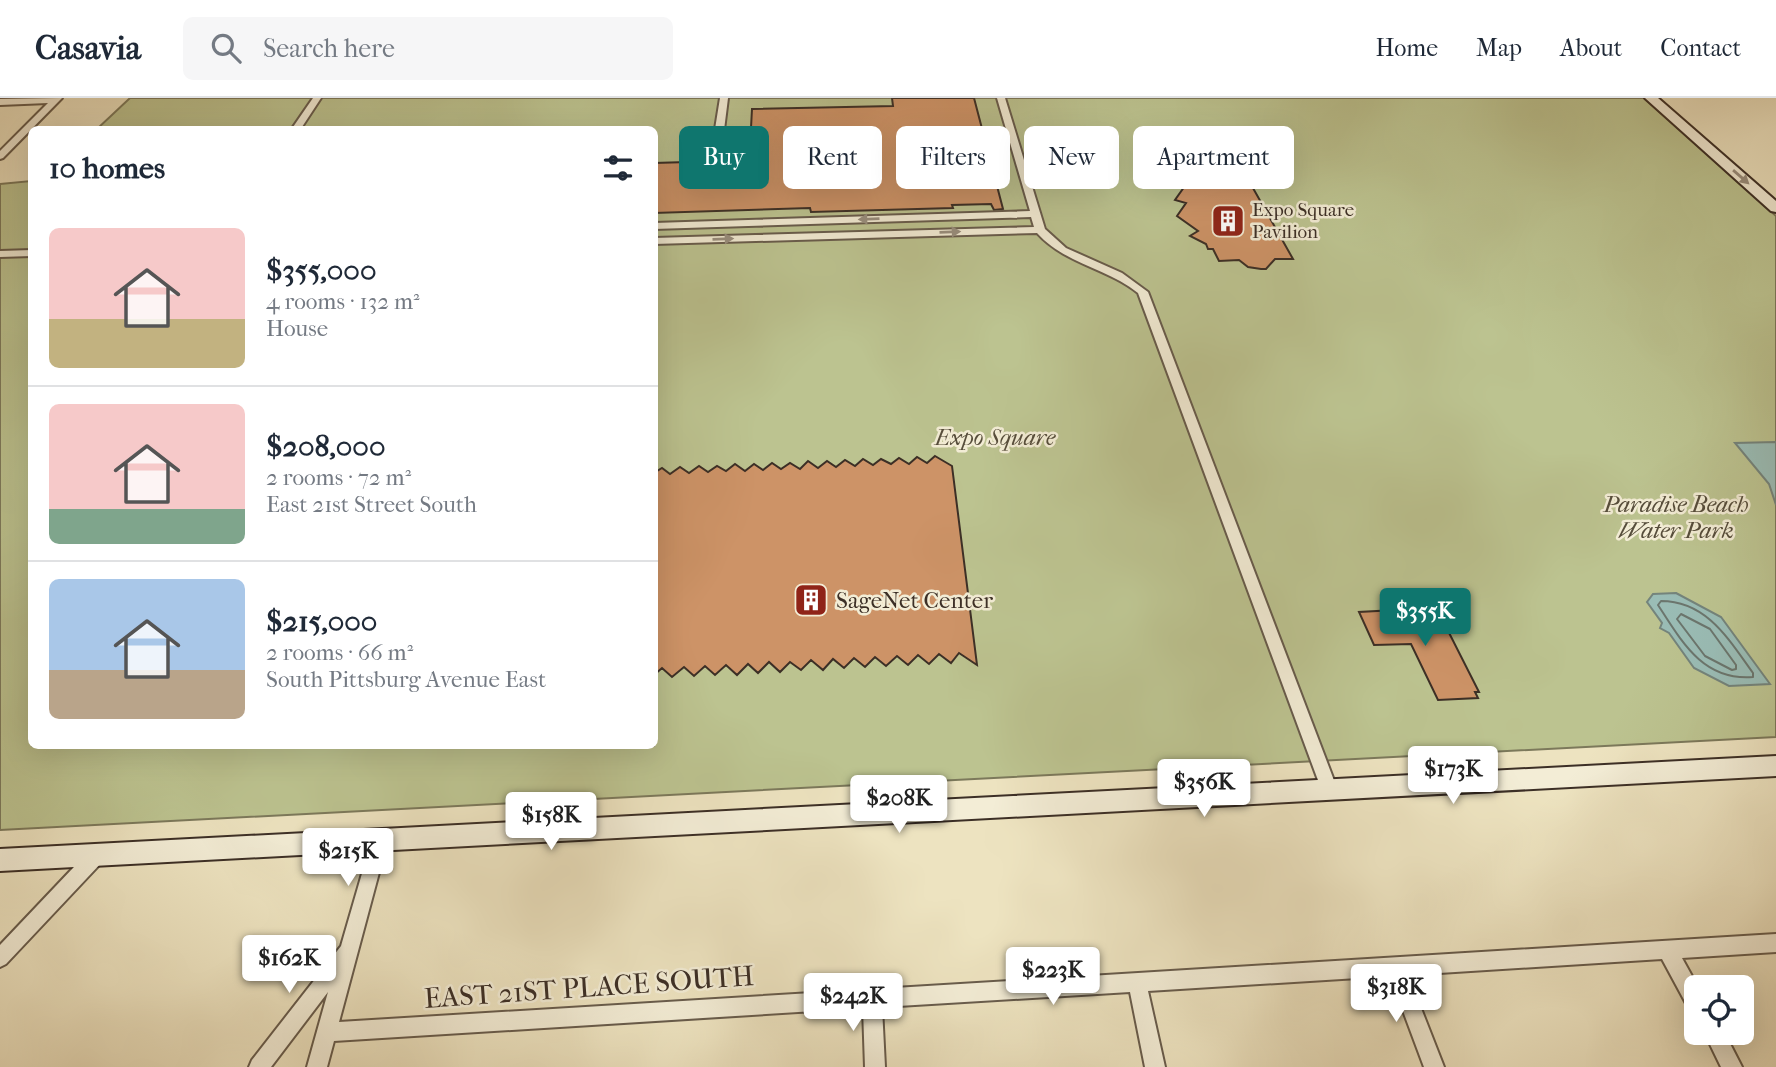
<!DOCTYPE html>
<html lang="en">
<head>
<meta charset="utf-8">
<style>
  body { margin:0; font-family:"IM FELL French Canon",serif; background:#f6f6f7; color:#1f2937; height:100vh; display:flex; flex-direction:column; font-size:26px; white-space:nowrap }
  * { box-sizing:border-box; margin:0 }
  p { font-size:23px; color:#747a83 }
  .icon { flex:none; width:38px; height:38px; fill:none; stroke:currentColor; stroke-width:2; stroke-linecap:round; stroke-linejoin:round }
  .map { position:relative; flex:1; overflow:hidden }
  .panel { position:absolute; left:28px; top:28px; width:630px; height:623px; display:flex; flex-direction:column; background:#fff; border-radius:10px; box-shadow:0 7px 28px #0002 }
  .panel>* { flex:none }
  .guide { position:absolute; left:679px; top:28px; width:665px; height:63px; display:flex; gap:14px }
  .buttons { position:absolute; left:1684px; top:877px; display:grid; gap:14px }
  .buttons a { display:grid; place-items:center; width:70px; height:70px; border-radius:10px; background:#fff; box-shadow:0 7px 28px #0002; font-size:35px }
  .price { position:absolute; translate:-50% -60px; padding:0 16px; border-radius:7px; background:#fff; color:#222; font-size:23px; line-height:46px; filter:drop-shadow(0 2px 4px #0008) }
  .price::after { content:''; position:absolute; left:50%; top:42px; width:21px; height:16px; margin-left:-10px; background:inherit; clip-path:polygon(0 0,100% 0,50% 100%) }
  .price.selected { background:#0f766e; color:#fff }
  ul { padding:0; list-style:none }
  li { display:flex; align-items:center; gap:21px; height:175px; padding:0 21px }
  li+li { border-top:2px solid #e0e1e3 }
  li span { display:grid; place-items:center; flex:none; width:196px; height:140px; border-radius:10px; color:#555 }
  li>.icon { margin-inline-start:auto }
  span .icon { width:84px; height:84px; fill:#fffc; stroke-width:1 }
  li b { font-size:30px }
  h2 { display:flex; justify-content:space-between; align-items:center; height:84px; padding:0 21px; font-size:30px }
  .pill { padding:0 24px; border-radius:10px; background:#fff; box-shadow:0 7px 28px #0002; font-size:24px; line-height:63px }
  .pill.selected { background:#0f766e; color:#fff }
  header { display:flex; align-items:center; gap:42px; box-sizing:border-box; height:98px; padding:0 35px; background:#fff; border-bottom:2px solid #e0e1e3 }
  header strong { font-size:33px }
  nav { display:flex; gap:38px; margin-inline-start:auto; font-size:24px }
  .search { width:490px; height:63px; background:#f6f6f7; display:flex; align-items:center; gap:18px; box-sizing:border-box; padding:0 24px; border-radius:10px; color:#747a83; font-size:26px }
  .map>svg:first-child { display:block }
  .green { fill:#bcc390; stroke:#7c795b; stroke-width:2 }
  .water { fill:#9abdb6; stroke:#74847c; stroke-width:2 }
  .lines { fill:none; stroke-linecap:round; stroke-linejoin:round }
  .shore { stroke:#6b766e; stroke-width:2 }
  .building { fill:#cd9367; stroke:#3c2f26; stroke-width:2 }
  .street-casing { stroke:#685c4c; stroke-width:4 }
  .secondary-casing { stroke:#3c2f26; stroke-width:4 }
  .street { fill:#f3edd6; fill-rule:evenodd }
  .secondary { fill:#f3edd6; fill-rule:evenodd }
  .oneway { fill:#988e7e }
  .labels { text-anchor:middle; dominant-baseline:central; stroke-width:5; stroke-linejoin:round; paint-order:stroke }
  .far-poi-label { font-size:19px; fill:#3c2f26; stroke:#f3edd6; text-anchor:start }
  .park-label { font-size:23px; font-style:italic; fill:#564d3b; stroke:#f3edd6 }
  .poi-label { font-size:23px; fill:#3c2f26; stroke:#f3edd6; text-anchor:start }
  .near-street-label { font-size:28px; fill:#3c2f26; stroke:#f3edd6 }
</style>
</head>
<body>
<header>
<strong>Casavia</strong>
<div class="search"><svg class="icon" aria-label="search" viewBox="0 0 24 24"><circle cx="10" cy="10" r="6"/><path d="M15 15l6 6"/></svg>Search here</div>
<nav><a>Home</a><a>Map</a><a>About</a><a>Contact</a></nav>
</header>
<div class="map">
<svg width="1776" height="969" viewBox="0 0 1776 969">
  <rect width="100%" height="100%" fill="#ede3c0"/>
  <filter id="stains"><feTurbulence type="fractalNoise" baseFrequency=".00286" numOctaves="4"/><feColorMatrix values="0 0 0 0 .2 0 0 0 0 .09 0 0 0 0 .02 0 0 0 .5 -.17"/></filter>
  <radialGradient id="worn" r=".72"><stop offset=".6" stop-color="#630" stop-opacity="0"/><stop offset="1" stop-color="#630" stop-opacity=".3"/></radialGradient>
  <path class="green" d="M130,0H1644L1776,118V639L0,732V86L31,83L32,648H654V32L97,31Z"/>
  <path class="water" d="M1776,344V407L1769,386L1735,345Z
    M1676,495L1721,519L1770,586L1729,588L1694,570L1669,535L1660,530L1662,525L1647,504L1653,496Z"/>
  <g class="lines">
    <path class="shore" d="M1661,503C1707,503 1729,542 1753,575V579C1703,583 1682,544 1658,507Z
      M1681,516L1710,531L1736,567V571L1732,572L1705,558L1677,521Z"/>
  </g>
  <path class="building" d="M892,0H974L1003,111L994,112L991,106L952,107L953,110L811,114L810,110L654,115V65L722,63L724,56H738L740,30H751L752,11L893,8Z
    M1229,77L1232,83H1249L1293,161H1275L1266,171H1261L1248,169L1239,162L1219,163L1213,151H1208L1206,146L1190,138L1198,133L1177,118L1186,105L1175,102L1187,85H1200L1197,78Z
    M935,358L952,368L977,567L959,555L951,565L939,556L929,566L918,557L908,567L897,558L886,568L875,559L865,569L854,560L844,570L833,561L823,572L811,562L801,572L790,564L780,574L769,564L758,575L748,566L737,577L726,567L715,577L705,568L694,578L684,569L672,579L662,570L654,577V375L662,370L670,376L680,369L689,375L699,368L708,374L717,368L726,373L735,366L745,373L754,366L763,372L772,365L781,371L790,365L800,371L808,363L818,370L827,363L836,369L845,362L855,368L863,361L873,367L881,361L891,366L899,360L909,366L917,359L927,365Z
    M1433,510L1435,516L1439,515L1479,594H1475L1478,600L1438,602L1411,546L1374,547L1359,514Z"/>
  <g class="lines">
    <defs>
      <path id="street" d="M62,0L3,60L0,61V53L48,5L0,7V1Z
        M313,0H321L300,32H291Z
        M720,0H728L721,56L716,59L711,56Z
        M997,0H1005L1045,131L1066,150L1122,175L1148,194L1338,693L1336,698L1330,701L1324,698L1322,693L1138,195C1107,170 1065,166 1037,135L654,146V140L1034,129L1031,119L654,131V125L1030,113Z
        M32,152V158L0,159V153Z
        M380,733L386,735L388,741L339,924L1776,836V854L1682,860L1698,889H1696V913L1689,911L1662,861L1408,877L1444,969H1424L1390,878L1148,893L1165,969H1145L1130,894L882,909L885,969H865L863,910L334,943L327,969H307L328,894L271,969H249L252,962L341,848L372,741L374,735Z
        M97,749L103,751L106,757L103,763L6,866L0,869V847L91,751Z
        M1704,934H1724L1742,969H1721Z"/>
      <path id="secondary" d="M1645,0H1658L1776,103V114L1771,113Z
        M1776,658V678L0,773V751Z"/>
    </defs>
    <use href="#street" class="street-casing"/>
    <use href="#secondary" class="secondary-casing"/>
    <use href="#street" class="street"/>
    <use href="#secondary" class="secondary"/>
  </g>
  <defs><path id="oneway-solid" d="M-6-.8H1V-3.2L6.5 0L1 3.2V.8H-6Z" transform="scale(1.75)"/></defs>
  <g class="oneway">
    <use href="#oneway-solid" transform="translate(1741 79) rotate(41)"/>
    <use href="#oneway-solid" transform="translate(869 121) rotate(178)"/>
    <use href="#oneway-solid" transform="translate(950 134) rotate(-2)"/>
    <use href="#oneway-solid" transform="translate(723 141) rotate(-2)"/>
  </g>
  <defs>
    <symbol id="building-square" viewBox="-11 -11 22 22"><rect x="-9" y="-9" width="18" height="18" rx="4" fill="#8f2418" stroke="#f3edd6"/><path d="M-4-6H4V6H1V3H-1V6H-4ZM-2.5-4.3h1.7v1.8h-1.7ZM.8-4.3h1.7v1.8H.8ZM-2.5-1h1.7V.8h-1.7ZM.8-1h1.7V.8H.8Z" fill="#fff"/></symbol>
  </defs>
  <g fill-rule="evenodd">
    <use href="#building-square" x="1209" y="104" width="38" height="38"/>
    <use href="#building-square" x="792" y="483" width="38" height="38"/>
  </g>
  <g class="labels">
    <g class="far-poi-label">
      <text x="1252" y="112">Expo Square<tspan x="1252" dy="22">Pavilion</tspan></text>
    </g>
    <g class="park-label">
      <text x="995" y="339">Expo Square</text>
      <text x="1676" y="406">Paradise Beach<tspan x="1676" dy="26">Water Park</tspan></text>
    </g>
    <g class="poi-label">
      <text x="836" y="502">SageNet Center</text>
    </g>
    <g class="near-street-label">
      <text transform="translate(589 889) rotate(-4)">EAST 21ST PLACE SOUTH</text>
    </g>
  </g>
  <rect width="100%" height="100%" filter="url(#stains)"/>
  <rect width="100%" height="100%" fill="url(#worn)"/>
</svg>
<div class="buttons">
<a><svg class="icon" aria-label="locate" viewBox="0 0 24 24"><circle cx="12" cy="12" r="6"/><path d="M12 2v4M12 18v4M2 12h4M18 12h4"/></svg></a>
</div>
<b class="price selected" style="left:1425px;top:550px">$355K</b>
<b class="price" style="left:1453px;top:708px">$173K</b>
<b class="price" style="left:1204px;top:721px">$356K</b>
<b class="price" style="left:899px;top:737px">$208K</b>
<b class="price" style="left:551px;top:754px">$158K</b>
<b class="price" style="left:348px;top:790px">$215K</b>
<b class="price" style="left:289px;top:897px">$162K</b>
<b class="price" style="left:1053px;top:909px">$223K</b>
<b class="price" style="left:1396px;top:926px">$318K</b>
<b class="price" style="left:853px;top:935px">$242K</b>
<div class="guide">
<a class="pill selected">Buy</a>
<a class="pill">Rent</a>
<a class="pill">Filters</a>
<a class="pill">New</a>
<a class="pill">Apartment</a>
</div>
<section class="panel">
<h2>10 homes<svg class="icon" aria-label="filters" viewBox="0 0 24 24"><path d="M4 7h16M4 17h16"/><circle cx="9" cy="7" r="2"/><circle cx="15" cy="17" r="2"/></svg></h2>
<ul>
<li><span style="background:linear-gradient(#f6c9c9 65%,#c2b280 0)"><svg class="icon" aria-label="home" viewBox="0 0 24 24"><path d="M3 11l9-7 9 7M6 9v11h12V9"/></svg></span><div><b>$355,000</b><p>4 rooms · 132 m²</p><p>House</p></div></li>
<li><span style="background:linear-gradient(#f6c9c9 75%,#7fa58c 0)"><svg class="icon" aria-label="home" viewBox="0 0 24 24"><path d="M3 11l9-7 9 7M6 9v11h12V9"/></svg></span><div><b>$208,000</b><p>2 rooms · 72 m²</p><p>East 21st Street South</p></div></li>
<li><span style="background:linear-gradient(#a9c7e8 65%,#b9a48a 0)"><svg class="icon" aria-label="home" viewBox="0 0 24 24"><path d="M3 11l9-7 9 7M6 9v11h12V9"/></svg></span><div><b>$215,000</b><p>2 rooms · 66 m²</p><p>South Pittsburg Avenue East</p></div></li>
</ul>
</section>
</div>
</body>
</html>
